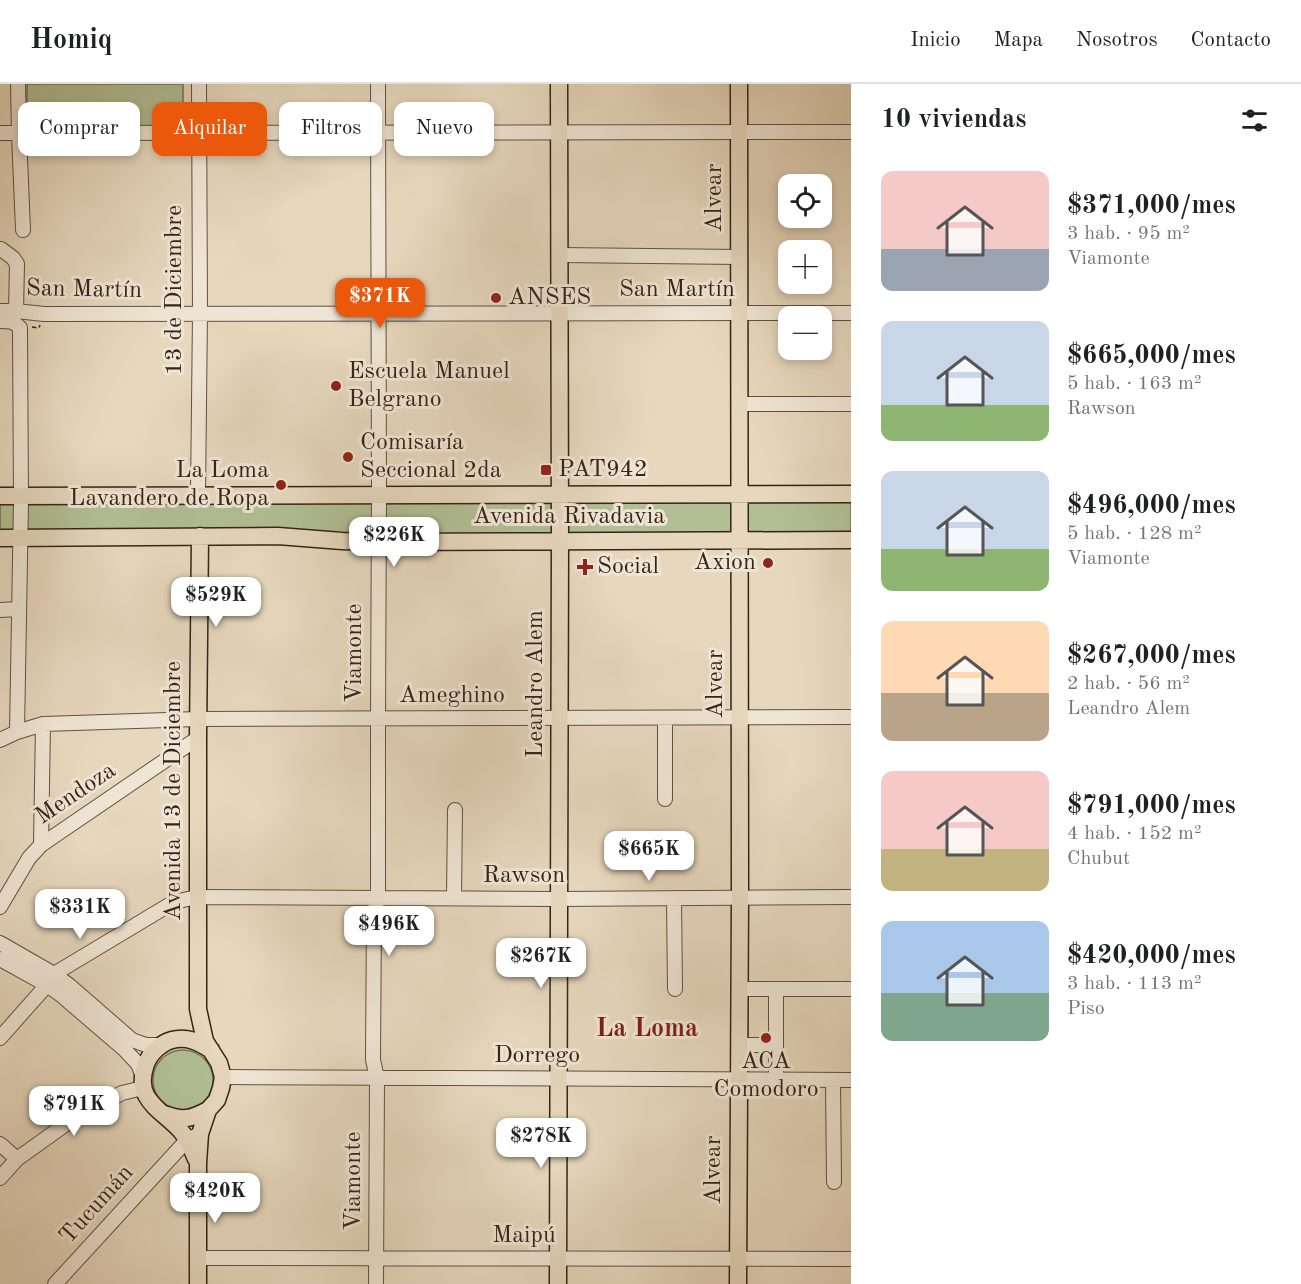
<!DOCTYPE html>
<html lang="es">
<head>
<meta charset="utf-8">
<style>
  body { margin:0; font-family:"Old Standard TT",serif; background:#f2f2f2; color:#202124; height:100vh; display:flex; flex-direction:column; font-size:22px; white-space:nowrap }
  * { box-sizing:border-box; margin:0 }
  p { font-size:20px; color:#757577 }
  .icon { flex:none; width:33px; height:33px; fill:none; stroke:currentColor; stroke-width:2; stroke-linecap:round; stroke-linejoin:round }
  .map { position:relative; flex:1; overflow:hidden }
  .details { display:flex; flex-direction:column; background:#fff; width:450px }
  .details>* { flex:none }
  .banner { position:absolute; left:18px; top:18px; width:570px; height:54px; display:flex; gap:12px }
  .controls { position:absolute; left:778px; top:90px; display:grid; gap:12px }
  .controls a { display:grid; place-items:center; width:54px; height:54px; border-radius:12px; background:#fff; box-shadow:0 3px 9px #0003; font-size:30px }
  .price { position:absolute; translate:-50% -51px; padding:0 14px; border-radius:12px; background:#fff; color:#222; font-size:20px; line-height:39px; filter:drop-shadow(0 2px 3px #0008) }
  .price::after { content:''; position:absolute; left:50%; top:36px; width:18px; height:14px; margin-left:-9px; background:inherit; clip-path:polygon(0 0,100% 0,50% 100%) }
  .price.active { background:#ea580c; color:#fff }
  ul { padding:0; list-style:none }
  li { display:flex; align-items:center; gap:18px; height:150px; padding:0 30px }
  li span { display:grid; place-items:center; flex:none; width:168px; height:120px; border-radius:12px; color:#555 }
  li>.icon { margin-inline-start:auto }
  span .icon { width:72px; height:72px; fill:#fffc; stroke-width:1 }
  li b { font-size:26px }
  h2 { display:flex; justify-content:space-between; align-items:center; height:72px; padding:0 30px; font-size:26px }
  .pill { padding:0 21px; border-radius:12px; background:#fff; box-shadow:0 3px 9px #0003; font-size:21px; line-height:54px }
  .pill.active { background:#ea580c; color:#fff }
  header { display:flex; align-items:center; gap:36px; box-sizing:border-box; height:84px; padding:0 30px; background:#fff; border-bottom:2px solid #e0e0e0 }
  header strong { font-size:28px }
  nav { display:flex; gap:33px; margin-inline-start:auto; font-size:21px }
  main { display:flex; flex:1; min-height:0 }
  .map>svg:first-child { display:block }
  .green { fill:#b1bf94; stroke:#737256; stroke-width:1.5 }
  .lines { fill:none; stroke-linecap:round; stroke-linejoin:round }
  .minor-casing { stroke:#615141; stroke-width:16 }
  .major-casing { stroke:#352418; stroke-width:19 }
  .path { stroke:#352418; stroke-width:1.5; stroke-dasharray:4.5 3; stroke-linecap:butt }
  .minor { stroke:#efe5d4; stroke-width:14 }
  .major { stroke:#e6d7bd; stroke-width:16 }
  .poi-dot { fill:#8f2418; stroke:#efe5d4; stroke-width:2 }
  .labels { text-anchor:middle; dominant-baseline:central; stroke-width:6; stroke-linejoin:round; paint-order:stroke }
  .street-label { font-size:24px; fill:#352418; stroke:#efe5d4 }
  .poi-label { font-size:24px; fill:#352418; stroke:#efe5d4; text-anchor:start }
  .neighbourhood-label { font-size:26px; font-weight:bold; fill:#7a1f14; stroke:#efe5d4 }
</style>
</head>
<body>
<header>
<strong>Homiq</strong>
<nav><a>Inicio</a><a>Mapa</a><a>Nosotros</a><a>Contacto</a></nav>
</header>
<main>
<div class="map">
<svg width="851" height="1200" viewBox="0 0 851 1200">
  <rect width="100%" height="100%" fill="#e6d7bd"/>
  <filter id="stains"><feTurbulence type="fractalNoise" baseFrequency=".00333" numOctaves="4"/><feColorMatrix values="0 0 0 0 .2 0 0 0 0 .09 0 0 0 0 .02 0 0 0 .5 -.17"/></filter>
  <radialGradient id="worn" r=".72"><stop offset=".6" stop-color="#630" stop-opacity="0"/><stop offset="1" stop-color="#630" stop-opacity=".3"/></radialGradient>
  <path class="green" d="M27,0H183V43H27Z
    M851,410V456L0,454V412Z
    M153 996a30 30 0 1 1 60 0a30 30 0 1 1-60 0Z"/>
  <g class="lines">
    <defs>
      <path id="minor" d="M18,0L19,50L23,146
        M0,49L851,48
        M1,165L13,174L17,180L16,227
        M559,171L740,173
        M0,227H16L44,230L851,229
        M0,237C9,237 14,237 20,244L21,417L17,648
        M740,320H851
        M198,411L200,229L199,0
        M0,526L19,525
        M665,634V715
        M0,656L17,648L43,640L198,635L851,633
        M41,761L43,640
        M454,814L455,726
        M674,814L675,905
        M0,823L29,774L41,761L198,654
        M0,859L54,890L70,902L132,956L146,961H160
        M0,875L47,901L61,911L125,966L138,980L142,990
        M739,905H851
        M0,954L47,901L54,890L174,818L197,813L559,815L851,813
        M739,961H776
        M223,993L851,996
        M776,996V905
        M833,996L834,1098
        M0,1060L17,1075
        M0,1094L17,1075L73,1035L122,1009L143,1004
        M198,1174L851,1175
        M55,1200L188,1055L196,1052
        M376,1200L377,994L373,976L374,828L378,814V635L379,411L378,0"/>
      <path id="major" d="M0,412L851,410
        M0,454L278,452L342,457L378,458L851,456
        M164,1030C183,1037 191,1035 208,1026
        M196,1075C192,1065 188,1056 181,1047C161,1025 133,1016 146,980C150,969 161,959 172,956C187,952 199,958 211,966
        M198,1200V1079L200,1050L208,1026L217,1016L221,1004L223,993L219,979L205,957L198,925V654L200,452
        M558,1200L560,457L559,0
        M738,1200L740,814L739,0"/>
    </defs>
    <use href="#minor" class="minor-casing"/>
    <use href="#major" class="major-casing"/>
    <path class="path" d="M32,243L39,244L40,241"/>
    <use href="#minor" class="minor"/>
    <use href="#major" class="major"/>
  </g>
  <g class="poi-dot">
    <circle cx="496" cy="214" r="6"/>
    <circle cx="336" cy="302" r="6"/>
    <circle cx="348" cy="373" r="6"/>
    <rect x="540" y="380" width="12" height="12" rx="3"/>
    <circle cx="281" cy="401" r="6"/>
    <circle cx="768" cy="479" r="6"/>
    <path d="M582 474h6v6h6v6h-6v6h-6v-6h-6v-6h6z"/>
    <circle cx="766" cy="954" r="6"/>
  </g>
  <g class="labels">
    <g class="street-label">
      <text transform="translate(715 114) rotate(-90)">Alvear</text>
      <text transform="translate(84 206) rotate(1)">San Martín</text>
      <text transform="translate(175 206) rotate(-90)">13 de Diciembre</text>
      <text x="677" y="206">San Martín</text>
      <text x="569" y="433">Avenida Rivadavia</text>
      <text transform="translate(355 569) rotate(-90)">Viamonte</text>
      <text transform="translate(536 600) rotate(-90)">Leandro Alem</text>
      <text transform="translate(716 600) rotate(-90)">Alvear</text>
      <text x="452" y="612">Ameghino</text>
      <text transform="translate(174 707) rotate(-90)">Avenida 13 de Diciembre</text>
      <text transform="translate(76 710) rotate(-34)">Mendoza</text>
      <text x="524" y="792">Rawson</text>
      <text x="537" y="972">Dorrego</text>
      <text transform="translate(714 1086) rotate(-90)">Alvear</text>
      <text transform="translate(354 1097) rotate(-90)">Viamonte</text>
      <text transform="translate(97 1121) rotate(-48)">Tucumán</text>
      <text x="524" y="1152">Maipú</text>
    </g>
    <g class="poi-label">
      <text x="508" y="214">ANSES</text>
      <text x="348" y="288">Escuela Manuel<tspan x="348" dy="28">Belgrano</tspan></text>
      <text x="360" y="359">Comisaría<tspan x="360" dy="28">Seccional 2da</tspan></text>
      <text x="558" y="386">PAT942</text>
      <text x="269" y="387" text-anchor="end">La Loma<tspan x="269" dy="28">Lavandero de Ropa</tspan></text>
      <text x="756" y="479" text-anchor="end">Axion</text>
      <text x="597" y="483">Social</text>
      <text x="766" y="978" text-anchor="middle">ACA<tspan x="766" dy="28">Comodoro</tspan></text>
    </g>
    <g class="neighbourhood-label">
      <text x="647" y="945">La Loma</text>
    </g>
  </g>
  <rect width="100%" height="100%" filter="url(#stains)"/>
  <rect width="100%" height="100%" fill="url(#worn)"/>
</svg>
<div class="controls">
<a><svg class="icon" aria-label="locate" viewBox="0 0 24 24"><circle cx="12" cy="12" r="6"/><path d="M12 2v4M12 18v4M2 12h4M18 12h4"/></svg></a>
<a>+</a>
<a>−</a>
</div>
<b class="price active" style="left:380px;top:245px">$371K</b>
<b class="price" style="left:394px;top:484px">$226K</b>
<b class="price" style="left:216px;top:544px">$529K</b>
<b class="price" style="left:649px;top:798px">$665K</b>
<b class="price" style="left:80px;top:856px">$331K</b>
<b class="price" style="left:389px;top:873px">$496K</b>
<b class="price" style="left:541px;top:905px">$267K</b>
<b class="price" style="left:74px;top:1053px">$791K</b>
<b class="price" style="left:541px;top:1085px">$278K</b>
<b class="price" style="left:215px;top:1140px">$420K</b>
<div class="banner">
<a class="pill">Comprar</a>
<a class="pill active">Alquilar</a>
<a class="pill">Filtros</a>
<a class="pill">Nuevo</a>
</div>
</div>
<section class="details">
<h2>10 viviendas<svg class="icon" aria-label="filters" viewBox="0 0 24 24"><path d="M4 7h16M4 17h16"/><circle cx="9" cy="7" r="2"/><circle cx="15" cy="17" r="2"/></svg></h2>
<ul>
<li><span style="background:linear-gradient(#f6c9c9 65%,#9aa5b1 0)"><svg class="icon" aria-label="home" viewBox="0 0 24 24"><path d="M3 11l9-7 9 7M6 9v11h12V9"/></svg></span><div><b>$371,000/mes</b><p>3 hab. · 95 m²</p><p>Viamonte</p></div></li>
<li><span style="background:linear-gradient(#c9d6e8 70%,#8fb573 0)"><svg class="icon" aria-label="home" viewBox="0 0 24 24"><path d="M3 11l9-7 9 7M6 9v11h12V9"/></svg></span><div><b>$665,000/mes</b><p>5 hab. · 163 m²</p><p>Rawson</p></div></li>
<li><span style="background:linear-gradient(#c9d6e8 65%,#8fb573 0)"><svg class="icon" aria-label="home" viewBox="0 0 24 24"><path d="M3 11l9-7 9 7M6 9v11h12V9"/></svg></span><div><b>$496,000/mes</b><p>5 hab. · 128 m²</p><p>Viamonte</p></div></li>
<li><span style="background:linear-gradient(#ffd9b3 60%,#b9a48a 0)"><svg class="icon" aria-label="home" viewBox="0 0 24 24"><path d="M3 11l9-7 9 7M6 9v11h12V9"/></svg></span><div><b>$267,000/mes</b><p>2 hab. · 56 m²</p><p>Leandro Alem</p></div></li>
<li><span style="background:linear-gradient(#f6c9c9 65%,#c2b280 0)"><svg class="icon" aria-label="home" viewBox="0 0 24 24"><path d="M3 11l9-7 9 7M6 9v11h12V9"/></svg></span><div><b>$791,000/mes</b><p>4 hab. · 152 m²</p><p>Chubut</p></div></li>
<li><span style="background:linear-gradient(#a9c7e8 60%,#7fa58c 0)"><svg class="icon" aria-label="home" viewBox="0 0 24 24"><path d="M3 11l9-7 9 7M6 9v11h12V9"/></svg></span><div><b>$420,000/mes</b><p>3 hab. · 113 m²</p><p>Piso</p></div></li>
</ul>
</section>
</main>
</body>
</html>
